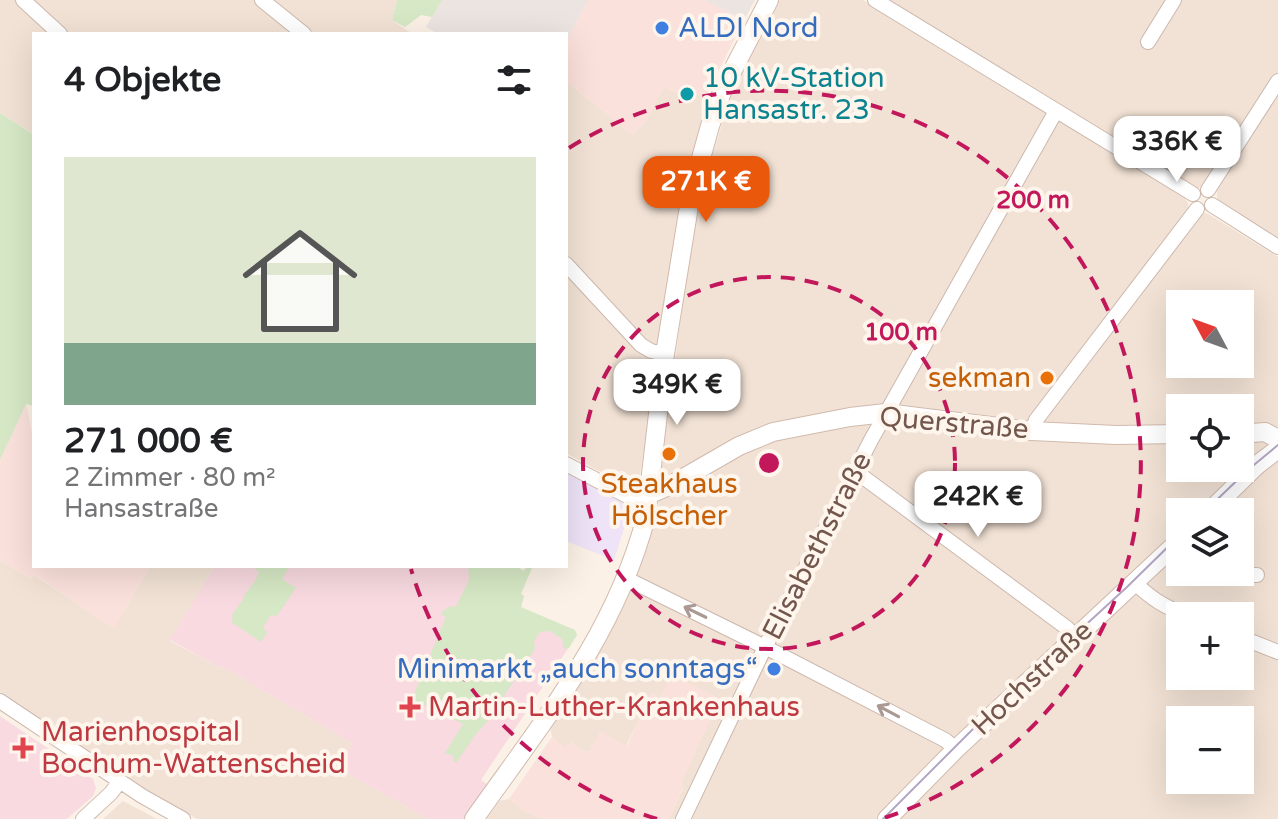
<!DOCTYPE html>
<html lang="de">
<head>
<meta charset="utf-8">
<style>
  body { margin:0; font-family:"Varela Round",sans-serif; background:#f2f2f2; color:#202124; height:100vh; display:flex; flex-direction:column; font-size:30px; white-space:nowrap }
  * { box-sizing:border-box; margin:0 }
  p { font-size:26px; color:#757577 }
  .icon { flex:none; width:44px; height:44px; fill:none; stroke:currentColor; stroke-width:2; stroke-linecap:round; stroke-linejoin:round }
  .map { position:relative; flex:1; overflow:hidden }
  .side { position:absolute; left:32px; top:32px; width:536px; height:536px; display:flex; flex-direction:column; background:#fff; border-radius:0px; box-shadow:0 8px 32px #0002 }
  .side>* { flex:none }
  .needle { width:52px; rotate:311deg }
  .buttons { position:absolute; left:1166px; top:290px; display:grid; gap:16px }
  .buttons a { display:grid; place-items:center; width:88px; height:88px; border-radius:0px; background:#fff; box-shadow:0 8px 32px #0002; font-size:40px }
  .price { position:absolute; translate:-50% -68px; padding:0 18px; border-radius:16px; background:#fff; color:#222; font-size:26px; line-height:52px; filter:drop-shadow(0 2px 4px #0008) }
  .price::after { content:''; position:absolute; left:50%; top:48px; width:24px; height:18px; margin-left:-12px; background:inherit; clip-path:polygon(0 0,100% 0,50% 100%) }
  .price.active { background:#ea580c; color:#fff }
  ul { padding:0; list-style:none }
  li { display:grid; align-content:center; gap:16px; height:424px; padding:0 32px }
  li span { display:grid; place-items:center; height:248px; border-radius:0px; color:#555 }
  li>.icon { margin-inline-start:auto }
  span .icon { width:144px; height:144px; fill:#fffc; stroke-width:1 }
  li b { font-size:34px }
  h2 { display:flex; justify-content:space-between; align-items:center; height:96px; padding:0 32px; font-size:34px }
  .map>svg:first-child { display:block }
  .residential { fill:#f2e2d5; fill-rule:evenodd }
  .commercial { fill:#fbe1db }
  .industrial { fill:#ebe4e0 }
  .education { fill:#eee3f7 }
  .medical { fill:#f8dae0 }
  .green { fill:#d6e8c5 }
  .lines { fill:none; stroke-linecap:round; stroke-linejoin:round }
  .street-casing { stroke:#ccb8ad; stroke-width:16 }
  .secondary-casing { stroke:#d1baad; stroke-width:20 }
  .street { stroke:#fff; stroke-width:14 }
  .secondary { stroke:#fff; stroke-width:18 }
  .tram { stroke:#b3a5c4; stroke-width:2 }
  .oneway { stroke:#ab9a94 }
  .ring { fill:none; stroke:#c2185b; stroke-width:4; stroke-dasharray:14 10 }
  .shop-dot { fill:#3f7fe0; stroke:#fef5ec; stroke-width:3 }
  .culture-dot { fill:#0f9aa8; stroke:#fef5ec; stroke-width:3 }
  .food-dot { fill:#e8710a; stroke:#fef5ec; stroke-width:3 }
  .health-dot { fill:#e0444e; stroke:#fef5ec; stroke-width:3 }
  .labels { text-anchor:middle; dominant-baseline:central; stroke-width:8; stroke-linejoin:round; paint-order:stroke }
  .shop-label { font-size:28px; fill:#366cbe; stroke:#fef5ec; text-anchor:start }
  .culture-label { font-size:28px; fill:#0d838f; stroke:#fef5ec; text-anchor:start }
  .food-label { font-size:28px; fill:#c56008; stroke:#fef5ec; text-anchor:end }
  .street-label { font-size:28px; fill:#73574c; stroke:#fef5ec }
  .health-label { font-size:28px; fill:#be3a42; stroke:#fef5ec; text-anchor:start }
  .centre { fill:#c2185b; stroke:#fef5ec; stroke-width:4 }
  .ring-label { font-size:24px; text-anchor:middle; font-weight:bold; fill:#c2185b; stroke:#fef5ec; stroke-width:8; stroke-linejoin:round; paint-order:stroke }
</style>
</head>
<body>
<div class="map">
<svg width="1278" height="819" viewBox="0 0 1278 819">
  <rect width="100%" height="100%" fill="#fbf1e6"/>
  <path class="residential" d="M0,0H397L392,20L412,34H34V135L0,113Z
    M779,0H863L1184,197L1188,203V210L1208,214L1278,257V819H669L683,788L660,698L652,693L626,746L586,752L574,746L565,749L552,737L550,726L634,579L658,512L662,456L696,207L734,86ZM1180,304H1240V364H1180ZM1180,408H1240V468H1180ZM1180,512H1240V572H1180ZM1180,616H1240V676H1180ZM1180,720H1240V780H1180Z
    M889,0H1278V238L1220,204L1217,196V190L1210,185L1198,188L1189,184Z
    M566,81L633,135L646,121L664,87L683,86L705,98L637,492L566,453Z
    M0,560L31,579L34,575L114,628L150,566H215L170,641L217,666L228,670L352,743L338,768L429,819H197L156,796L0,692Z
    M509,799L526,812L544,819H486L499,801Z
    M123,801L157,819H103Z"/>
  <path class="commercial" d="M588,0H704L744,20L705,98L683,86L679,94L664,88L646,121L633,135L566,81V42Z
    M26,403L34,442V566H150L114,629L35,575L31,579L0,560V460Z
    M672,674L720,699L681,783L683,787L669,819H544L526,812L509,799L552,737L565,748L573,741L575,746L585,752H589L600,731L627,746L651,693L660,697Z"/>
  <path class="industrial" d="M442,0H588L566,42V34L437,33L426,27Z
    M704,0H755L744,20Z"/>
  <path class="education" d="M566,472L618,500L625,505L629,512L614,560L566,541Z"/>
  <path class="medical" d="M215,566H502L494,581L524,596L519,612L575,638L481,780L488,785L464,819H429L338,768L352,743L228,670L217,666L170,640Z
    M0,716L93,779L96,788L93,796L67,819H0Z"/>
  <path class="green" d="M397,0H442L432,17L421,15L405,27L392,20Z
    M0,113L34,135V406L26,404L0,460Z
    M251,566H290L282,579L296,588L276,617L273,615L270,616L263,627L267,633L261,642L231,622L233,618L231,616L244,598L243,597L255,581L259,572Z
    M468,566H515L524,571L527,566L532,568L521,594L524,596L521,607L575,630L577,635L569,648L564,649L562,639L550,631L540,632L534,641L535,648L531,655L486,723L476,734L456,763L453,760V756L445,753L463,724L412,699L446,617L441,615L444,610L451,606L456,607L469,580Z"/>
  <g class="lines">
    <defs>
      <path id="street" d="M23,0L60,34
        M262,0L304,34
        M875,0L1193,194
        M1148,42L1174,0
        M1208,190L1278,81
        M1212,205L1278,247
        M566,264L641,345L651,351L665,354
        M1032,431L1036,420L1197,209
        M566,464L629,497L648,495
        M855,471L1067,628L1076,637
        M1240,571L1251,575H1257
        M625,578L765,647L945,740L956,749
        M1135,583C1153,600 1165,607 1188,616
        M1240,637L1278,652
        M0,701L142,796L183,819
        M83,819L111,793L120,781
        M683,819L765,647L871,440L1056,111"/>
      <path id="secondary" d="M1240,434L1265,432L1278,439
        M648,495L673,484L739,446L773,432L850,417L886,413L1032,431L1116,435L1180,434
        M1209,512L1257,465L1278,449
        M474,819C543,721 615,635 646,517L665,354L691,194L710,126L723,89L769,0
        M887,819L956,749L1180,540"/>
    </defs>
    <use href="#street" class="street-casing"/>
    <use href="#secondary" class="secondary-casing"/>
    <use href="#street" class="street"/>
    <use href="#secondary" class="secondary"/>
    <path class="tram" d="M1204,512L1249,469L1278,445
      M883,819L982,720L1127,587L1180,535"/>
  </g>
  <defs><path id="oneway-shaft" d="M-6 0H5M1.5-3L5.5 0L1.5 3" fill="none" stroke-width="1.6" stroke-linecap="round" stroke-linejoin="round" transform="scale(2)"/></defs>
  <g class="oneway">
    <use href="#oneway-shaft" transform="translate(695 612) rotate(-154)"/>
    <use href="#oneway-shaft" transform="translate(888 711) rotate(-152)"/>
  </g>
  <g class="ring">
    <circle cx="769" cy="463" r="186"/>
    <path d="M657 819A373 373 0 0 1 411 569M569 148A373 373 0 1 1 881 819"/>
  </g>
  <g class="shop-dot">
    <circle cx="662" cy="28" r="8"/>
    <circle cx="774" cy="669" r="8"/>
  </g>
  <circle class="culture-dot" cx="687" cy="94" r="8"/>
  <g class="food-dot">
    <circle cx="1047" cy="378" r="8"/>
    <circle cx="669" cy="454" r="8"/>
  </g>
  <g class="health-dot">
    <path d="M406 695h8v8h8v8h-8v8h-8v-8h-8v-8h8z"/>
    <path d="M19 736h8v8h8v8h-8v8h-8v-8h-8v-8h8z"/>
  </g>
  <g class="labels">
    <g class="shop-label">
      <text x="678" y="28">ALDI Nord</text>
      <text x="758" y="669" text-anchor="end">Minimarkt „auch sonntags“</text>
    </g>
    <g class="culture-label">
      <text x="703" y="78">10 kV-Station<tspan x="703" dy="32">Hansastr. 23</tspan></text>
    </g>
    <g class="food-label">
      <text x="1031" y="378">sekman</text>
      <text x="669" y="484" text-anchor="middle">Steakhaus<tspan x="669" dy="32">Hölscher</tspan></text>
    </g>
    <g class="street-label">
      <text transform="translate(954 423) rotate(5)">Querstraße</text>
      <text transform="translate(817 546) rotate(-63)">Elisabethstraße</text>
      <text transform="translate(1032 678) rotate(-43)">Hochstraße</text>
    </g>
    <g class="health-label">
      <text x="428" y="707">Martin-Luther-Krankenhaus</text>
      <text x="41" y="732">Marienhospital<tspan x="41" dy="32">Bochum-Wattenscheid</tspan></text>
    </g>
  </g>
  <circle cx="769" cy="463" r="12" class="centre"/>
  <g class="ring-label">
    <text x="1033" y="208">200 m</text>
    <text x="901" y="340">100 m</text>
  </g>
</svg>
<div class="buttons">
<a><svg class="needle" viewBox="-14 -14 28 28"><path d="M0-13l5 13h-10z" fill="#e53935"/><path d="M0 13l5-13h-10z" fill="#757577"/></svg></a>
<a><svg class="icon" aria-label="locate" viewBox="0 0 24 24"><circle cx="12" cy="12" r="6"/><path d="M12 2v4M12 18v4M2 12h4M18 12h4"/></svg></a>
<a><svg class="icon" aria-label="layers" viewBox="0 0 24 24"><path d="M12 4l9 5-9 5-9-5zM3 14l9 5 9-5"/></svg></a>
<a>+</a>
<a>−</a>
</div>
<b class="price" style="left:1177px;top:184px">336K €</b>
<b class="price active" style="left:706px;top:224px">271K €</b>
<b class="price" style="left:677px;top:427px">349K €</b>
<b class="price" style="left:978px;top:539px">242K €</b>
<section class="side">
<h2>4 Objekte<svg class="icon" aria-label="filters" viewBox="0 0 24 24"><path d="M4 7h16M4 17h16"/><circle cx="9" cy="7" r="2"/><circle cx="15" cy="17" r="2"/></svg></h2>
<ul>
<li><span style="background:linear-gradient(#dfe7d0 75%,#7fa58c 0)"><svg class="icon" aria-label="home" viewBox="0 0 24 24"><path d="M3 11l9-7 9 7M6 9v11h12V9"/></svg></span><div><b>271 000 €</b><p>2 Zimmer · 80 m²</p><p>Hansastraße</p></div></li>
</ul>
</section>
</div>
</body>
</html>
